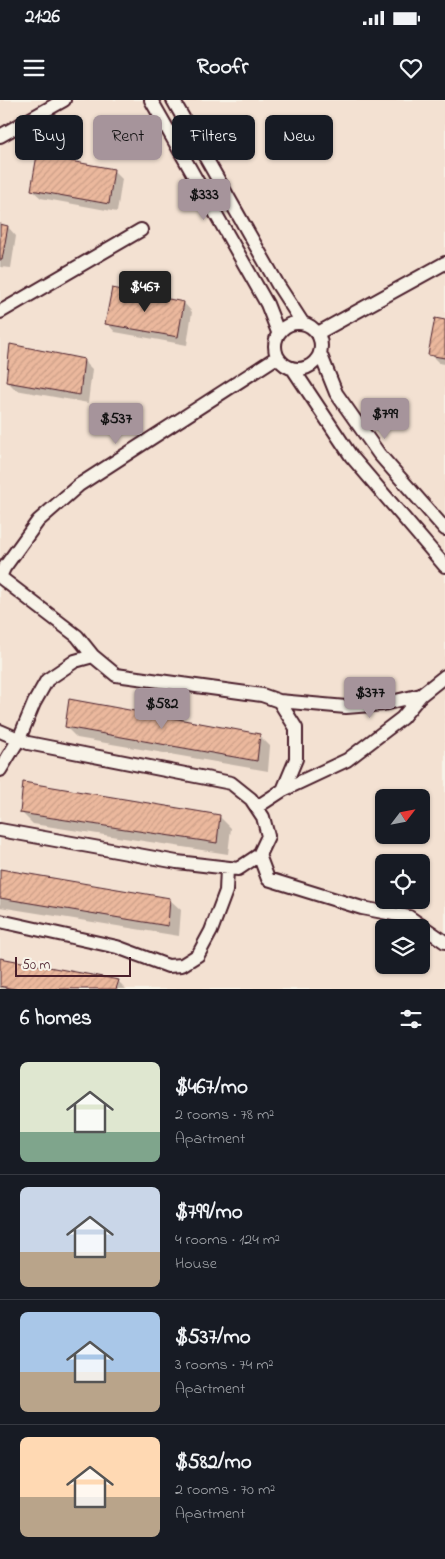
<!DOCTYPE html>
<html lang="en">
<head>
<meta charset="utf-8">
<style>
  body { margin:0; font-family:"Indie Flower",sans-serif; background:#20242c; color:#f1f3f6; height:100vh; display:flex; flex-direction:column; font-size:19px; white-space:nowrap }
  * { box-sizing:border-box; margin:0 }
  p { font-size:16px; color:#9ea1a6 }
  .icon { flex:none; width:28px; height:28px; fill:none; stroke:currentColor; stroke-width:2; stroke-linecap:round; stroke-linejoin:round }
  .map { position:relative; height:889px; overflow:hidden }
  .side { display:flex; flex-direction:column; background:#171b24; flex:1 }
  .side>* { flex:none }
  .guide { position:absolute; left:15px; top:15px; width:415px; height:45px; display:flex; gap:10px }
  .needle { width:32px; rotate:58deg }
  .tools { position:absolute; left:375px; top:689px; display:grid; gap:10px }
  .tools a { display:grid; place-items:center; width:55px; height:55px; border-radius:8px; background:#171b24; box-shadow:0 1px 4px #0004; font-size:25px }
  .scale { position:absolute; left:15px; bottom:12px; width:116px; box-sizing:border-box; padding-left:5px; border:2px solid #4a1f2b; border-top:0; font-size:14px; line-height:18px; white-space:nowrap; color:#4a1f2b; -webkit-text-stroke:4px #f7f3e8; paint-order:stroke }
  .price { position:absolute; translate:-50% -42px; padding:0 11px; border-radius:5px; background:#a6949b; color:#111; font-size:16px; line-height:32px; filter:drop-shadow(0 1px 2px #0008) }
  .price::after { content:''; position:absolute; left:50%; top:30px; width:15px; height:11px; margin-left:-8px; background:inherit; clip-path:polygon(0 0,100% 0,50% 100%) }
  .price.current { background:#222; color:#fff }
  ul { padding:0; list-style:none }
  li { display:flex; align-items:center; gap:15px; height:125px; padding:0 20px }
  li+li { border-top:1px solid #363941 }
  li span { display:grid; place-items:center; flex:none; width:140px; height:100px; border-radius:8px; color:#555 }
  li>.icon { margin-inline-start:auto }
  span .icon { width:60px; height:60px; fill:#fffc; stroke-width:1 }
  li b { font-size:21px }
  h2 { display:flex; justify-content:space-between; align-items:center; height:60px; padding:0 20px; font-size:21px }
  .tag { padding:0 18px; border-radius:8px; background:#171b24; box-shadow:0 1px 4px #0004; font-size:18px; line-height:45px }
  .tag.current { background:#a6949b; color:#111 }
  .status { display:flex; justify-content:space-between; align-items:center; height:35px; padding:0 25px; background:#171b24; direction:ltr }
  .status svg { height:14px; fill:currentColor }
  header { display:flex; justify-content:space-between; align-items:center; height:65px; padding:0 20px; background:#171b24; font-size:22px; font-weight:700 }
  .map>svg:first-child { display:block }
  .built { fill:#f3e1d2; fill-rule:evenodd }
  .shadow { fill:#0003 }
  .building { fill:url(#building-hatch); stroke:#4a1f2b }
  .lines { fill:none; stroke-linecap:round; stroke-linejoin:round }
  .minor-casing { stroke:#4a1f2b; stroke-width:16 }
  .minor { stroke:#f7f3e8; stroke-width:12 }
</style>
</head>
<body>
<div class="status"><b>21:26</b><svg viewBox="0 0 49 12"><path d="M0 12V9h3v3zM5 12V6h3v6zM10 12V3h3v9zM15 12V0h3v12zM26 1h20v11H26zM47 4h2v5h-2z"/></svg></div>
<header><svg class="icon" aria-label="menu" viewBox="0 0 24 24"><path d="M4 6h16M4 12h16M4 18h16"/></svg>Roofr<svg class="icon" aria-label="heart" viewBox="0 0 24 24"><path d="M12 20l-8-8c-3-5 5-10 8-4 3-6 11-1 8 4z"/></svg></header>
<div class="map">
<svg width="445" height="889" viewBox="0 0 445 889">
  <defs>
    <pattern id="building-hatch" width="6" height="6" patternUnits="userSpaceOnUse" patternTransform="scale(1.25)"><rect width="6" height="6" fill="#ebb89d"/><path d="M-1 1l2-2M0 6l6-6M5 7l2-2" fill="none" stroke="#cb9e87"/></pattern>
  </defs>
  <rect width="100%" height="100%" fill="#f7f3e8"/>
  <filter id="ink" filterUnits="userSpaceOnUse"><feTurbulence type="fractalNoise" baseFrequency=".02" numOctaves="2"/><feDisplacementMap in="SourceGraphic" scale="10" xChannelSelector="R" yChannelSelector="G"/><feConvolveMatrix kernelMatrix="1 2 1 2 8 2 1 2 1" color-interpolation-filters="sRGB"/></filter>
  <g filter="url(#ink)">
    <path class="built" d="M0,0H445V889H0ZM384,698H421V735H384ZM384,762H421V800H384ZM384,828H421V865H384Z"/>
    <path class="shadow" d="M113,70L122,79L117,112L41,98L32,90Z
      M0,126L8,127L16,136L11,168L0,167Z
      M184,203L192,212L187,245L115,232L107,223Z
      M445,222V264L439,263L430,254Z
      M83,260L92,269L88,303L16,290L7,281Z
      M66,627L259,635L270,646L268,671L77,638Z
      M22,713L220,717L231,728L228,754L33,724Z
      M0,771L169,799L181,810L179,836L0,807Z
      M0,859L118,881L126,889H0Z"/>
    <path class="building" d="M37,55L114,69L109,104L31,90Z
      M0,124L8,126L2,160H0Z
      M112,188L184,202L178,237L105,224Z
      M435,218L445,220V258L428,255Z
      M10,244L84,259L80,295L6,282Z
      M69,599L260,634L257,661L65,627Z
      M23,682L220,715L217,743L20,713Z
      M0,769L170,798L168,826L0,798Z
      M0,858L119,880L116,889H15L0,886Z"/>
    <g class="lines">
      <defs>
        <path id="minor" d="M151,0L267,204L278,232
          M173,0L278,185L302,222
          M0,36L64,0
          M0,212L141,130
          M275 246a23 23 0 1 1 46 0a23 23 0 1 1-46 0Z
          M318,233L445,163
          M320,253L336,293L379,354L445,429
          M293,269L351,356L445,466
          M0,477L77,536L93,556L116,575L262,595L279,601L296,628V659L283,690L257,707
          M0,477L4,468L38,421L79,385L277,257
          M279,601L346,607L383,604L421,595L445,576
          M0,631L28,643L231,683L251,699L263,717L268,736L259,755L238,769L177,762L0,730
          M0,670L19,639L34,603L47,580L75,561L93,556
          M283,690L347,660L402,618L421,595
          M259,755L268,779L362,808L409,817L445,842
          M0,821L117,847L168,866L182,865L198,855L211,831L226,791L227,768"/>
      </defs>
      <use href="#minor" class="minor-casing"/>
      <use href="#minor" class="minor"/>
    </g>
  </g>
</svg>
<div class="tools">
<a><svg class="needle" viewBox="-14 -14 28 28"><path d="M0-13l5 13h-10z" fill="#e53935"/><path d="M0 13l5-13h-10z" fill="#9ea1a6"/></svg></a>
<a><svg class="icon" aria-label="locate" viewBox="0 0 24 24"><circle cx="12" cy="12" r="6"/><path d="M12 2v4M12 18v4M2 12h4M18 12h4"/></svg></a>
<a><svg class="icon" aria-label="layers" viewBox="0 0 24 24"><path d="M12 4l9 5-9 5-9-5zM3 14l9 5 9-5"/></svg></a>
</div>
<div class="scale">50 m</div>
<b class="price" style="left:204px;top:121px">$333</b>
<b class="price current" style="left:145px;top:213px">$467</b>
<b class="price" style="left:385px;top:340px">$799</b>
<b class="price" style="left:116px;top:345px">$537</b>
<b class="price" style="left:370px;top:619px">$377</b>
<b class="price" style="left:162px;top:630px">$582</b>
<div class="guide">
<a class="tag">Buy</a>
<a class="tag current">Rent</a>
<a class="tag">Filters</a>
<a class="tag">New</a>
</div>
</div>
<section class="side">
<h2>6 homes<svg class="icon" aria-label="filters" viewBox="0 0 24 24"><path d="M4 7h16M4 17h16"/><circle cx="9" cy="7" r="2"/><circle cx="15" cy="17" r="2"/></svg></h2>
<ul>
<li><span style="background:linear-gradient(#dfe7d0 70%,#7fa58c 0)"><svg class="icon" aria-label="home" viewBox="0 0 24 24"><path d="M3 11l9-7 9 7M6 9v11h12V9"/></svg></span><div><b>$467/mo</b><p>2 rooms · 78 m²</p><p>Apartment</p></div></li>
<li><span style="background:linear-gradient(#c9d6e8 65%,#b9a48a 0)"><svg class="icon" aria-label="home" viewBox="0 0 24 24"><path d="M3 11l9-7 9 7M6 9v11h12V9"/></svg></span><div><b>$799/mo</b><p>4 rooms · 124 m²</p><p>House</p></div></li>
<li><span style="background:linear-gradient(#a9c7e8 60%,#b9a48a 0)"><svg class="icon" aria-label="home" viewBox="0 0 24 24"><path d="M3 11l9-7 9 7M6 9v11h12V9"/></svg></span><div><b>$537/mo</b><p>3 rooms · 74 m²</p><p>Apartment</p></div></li>
<li><span style="background:linear-gradient(#ffd9b3 60%,#b9a48a 0)"><svg class="icon" aria-label="home" viewBox="0 0 24 24"><path d="M3 11l9-7 9 7M6 9v11h12V9"/></svg></span><div><b>$582/mo</b><p>2 rooms · 70 m²</p><p>Apartment</p></div></li>
</ul>
</section>
</body>
</html>
